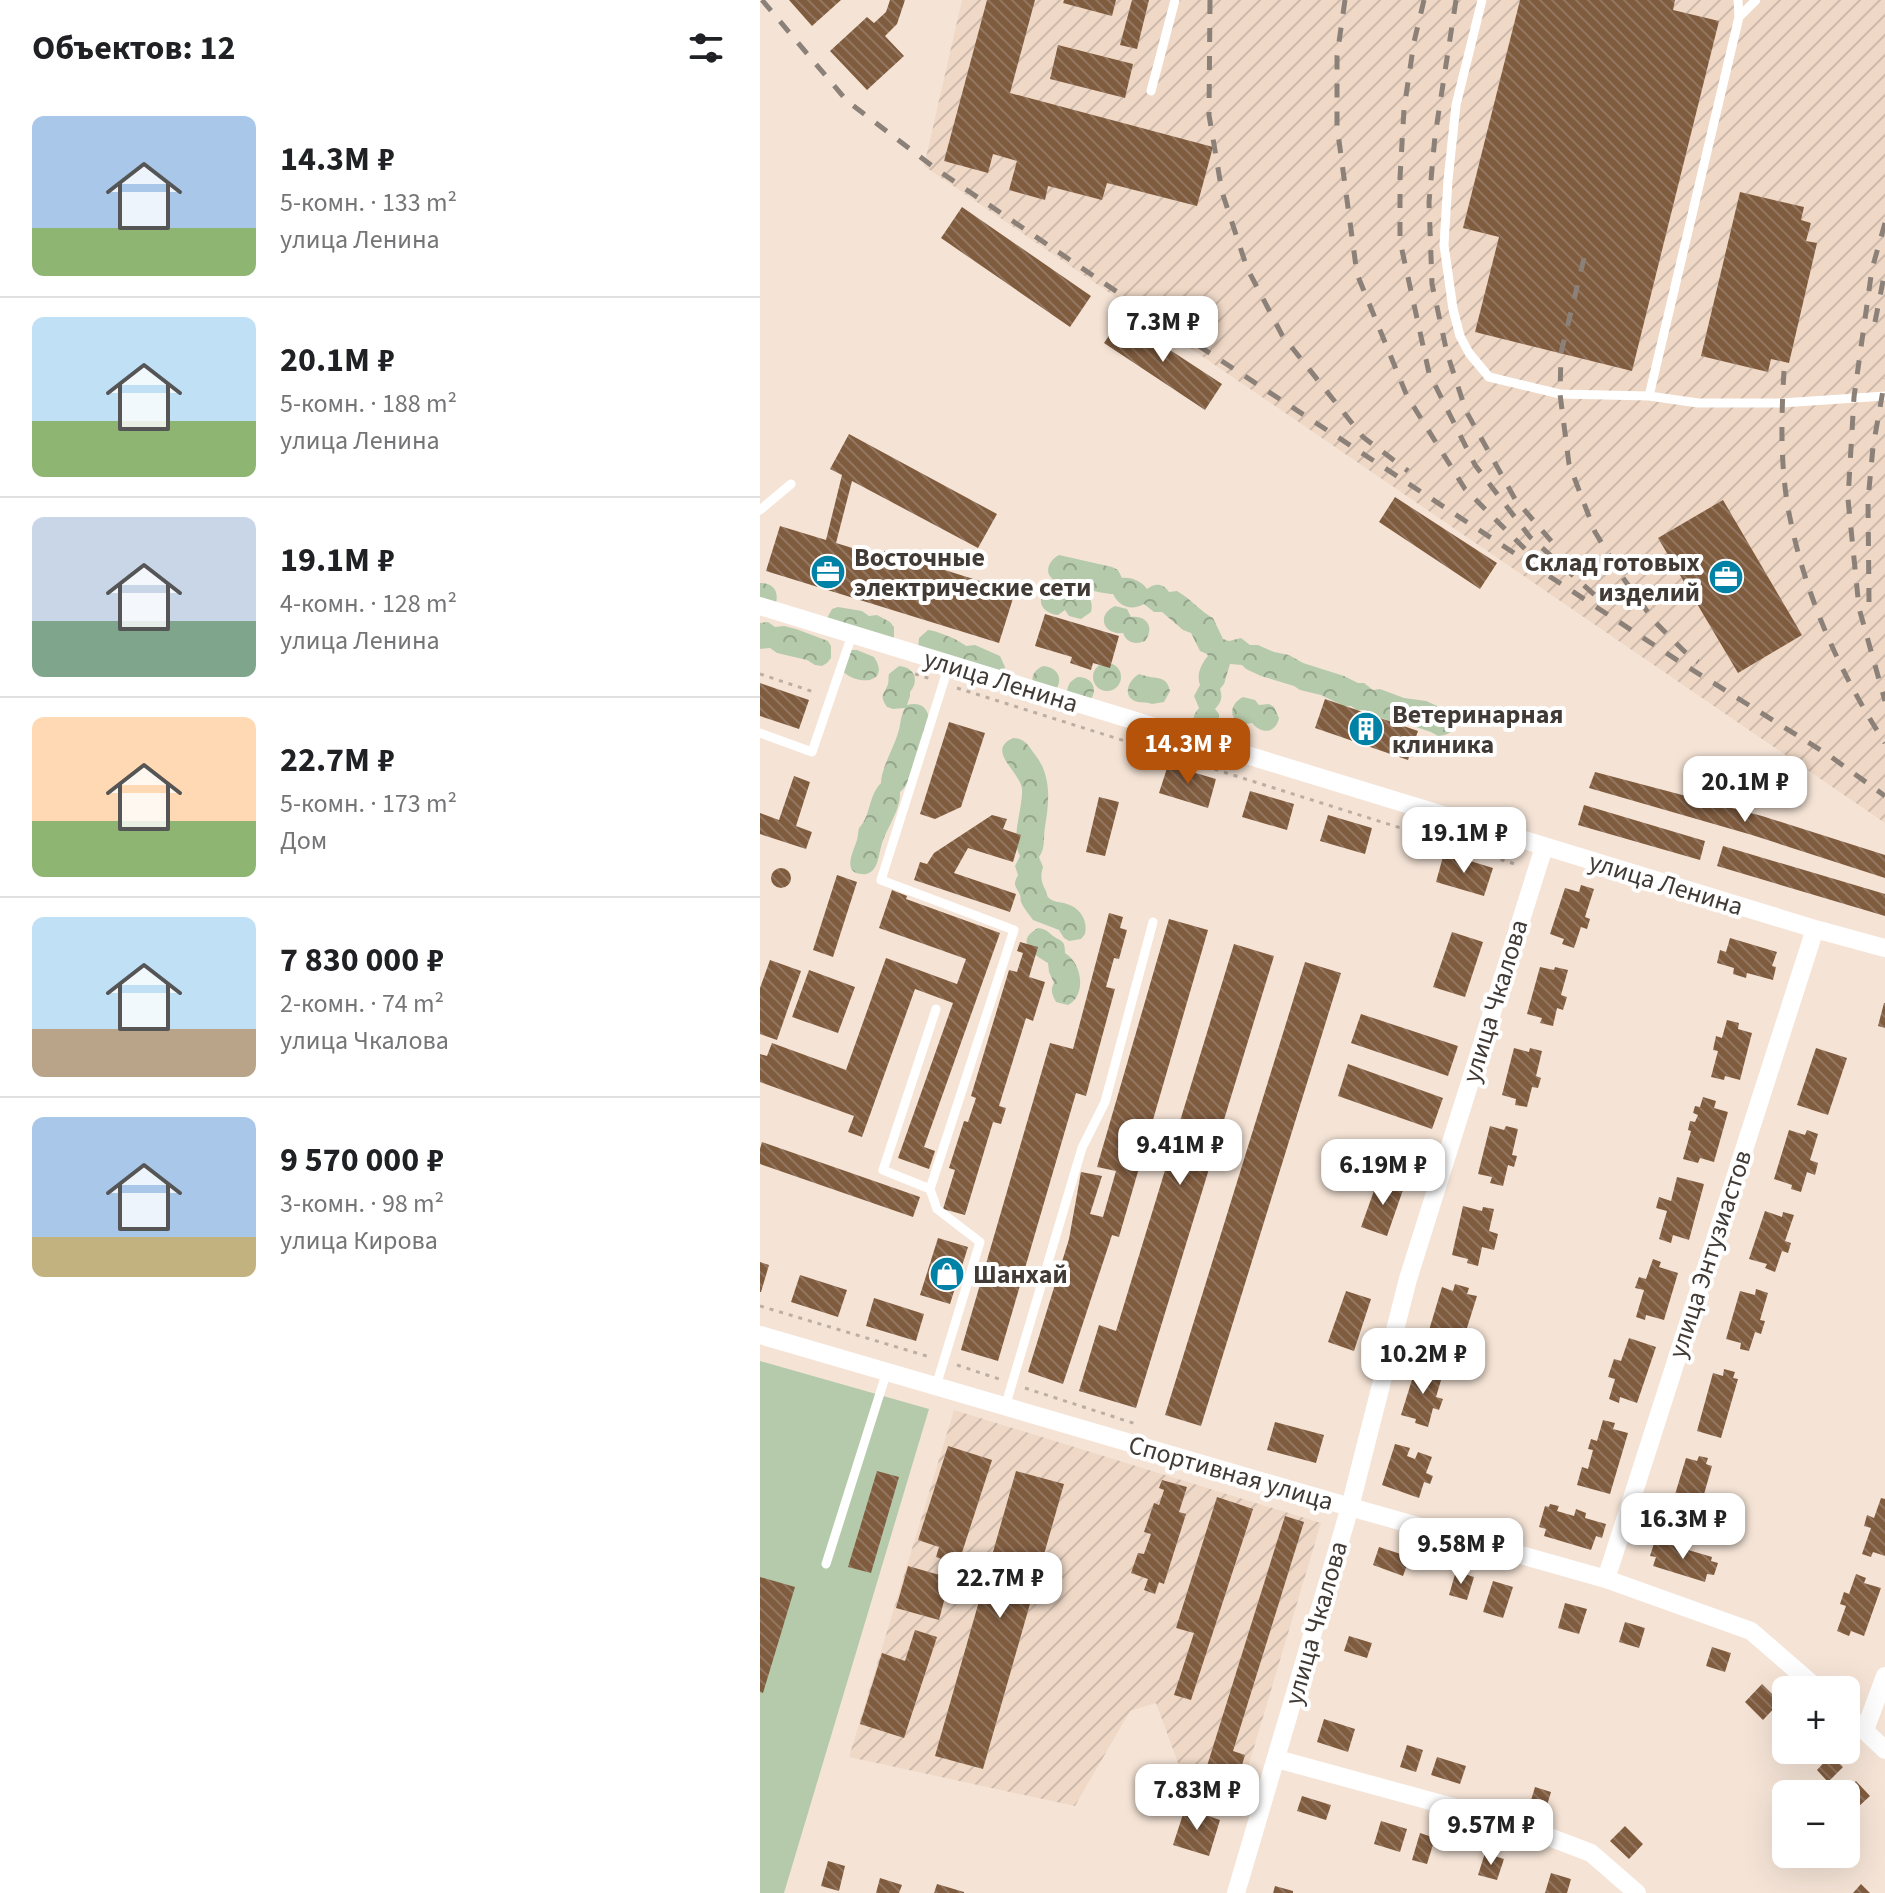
<!DOCTYPE html>
<html lang="ru">
<head>
<meta charset="utf-8">
<style>
  body { margin:0; font-family:"Source Sans 3",sans-serif; background:#f6f6f6; color:#202124; height:100vh; display:flex; flex-direction:column; font-size:30px; white-space:nowrap }
  * { box-sizing:border-box; margin:0 }
  p { font-size:26px; color:#757577 }
  .icon { flex:none; width:44px; height:44px; fill:none; stroke:currentColor; stroke-width:2; stroke-linecap:round; stroke-linejoin:round }
  .map { position:relative; flex:1; overflow:hidden }
  .panel { display:flex; flex-direction:column; background:#fff; width:760px }
  .panel>* { flex:none }
  .buttons { position:absolute; left:1012px; top:1676px; display:grid; gap:16px }
  .buttons a { display:grid; place-items:center; width:88px; height:88px; border-radius:12px; background:#fff; box-shadow:0 8px 32px #0002; font-size:40px }
  .price { position:absolute; translate:-50% -68px; padding:0 18px; border-radius:16px; background:#fff; color:#222; font-size:26px; line-height:52px; filter:drop-shadow(0 2px 4px #0008) }
  .price::after { content:''; position:absolute; left:50%; top:48px; width:24px; height:18px; margin-left:-12px; background:inherit; clip-path:polygon(0 0,100% 0,50% 100%) }
  .price.current { background:#b45309; color:#fff }
  ul { padding:0; list-style:none }
  li { display:flex; align-items:center; gap:24px; height:200px; padding:0 32px }
  li+li { border-top:2px solid #e0e0e0 }
  li span { display:grid; place-items:center; flex:none; width:224px; height:160px; border-radius:12px; color:#555 }
  li>.icon { margin-inline-start:auto }
  span .icon { width:96px; height:96px; fill:#fffc; stroke-width:1 }
  li b { font-size:34px }
  h2 { display:flex; justify-content:space-between; align-items:center; height:96px; padding:0 32px; font-size:34px }
  main { display:flex; flex:1; min-height:0 }
  .map>svg:first-child { display:block }
  .industrial { fill:url(#industrial-furrows) }
  .forest { fill:url(#forest-crowns) }
  .pitch { fill:#b5caaa }
  .building { fill:url(#building-back-hatch) }
  .lines { fill:none; stroke-linecap:round; stroke-linejoin:round }
  .path { stroke:#bcaea3; stroke-width:3; stroke-dasharray:4 6; stroke-linecap:butt }
  .service { stroke:#fff; stroke-width:9 }
  .minor { stroke:#fff; stroke-width:18 }
  .rail { stroke:#8c8178; stroke-width:5; stroke-dasharray:14 14; stroke-linecap:butt }
  .labels { text-anchor:middle; dominant-baseline:central; stroke-width:8; stroke-linejoin:round; paint-order:stroke }
  .poi-label { font-size:26px; font-weight:bold; fill:#413a35; stroke:#fff; text-anchor:start }
  .street-label { font-size:26px; fill:#413a35; stroke:#fff }
</style>
</head>
<body>
<main>
<section class="panel">
<h2>Объектов: 12<svg class="icon" aria-label="filters" viewBox="0 0 24 24"><path d="M4 7h16M4 17h16"/><circle cx="9" cy="7" r="2"/><circle cx="15" cy="17" r="2"/></svg></h2>
<ul>
<li><span style="background:linear-gradient(#a9c7e8 70%,#8fb573 0)"><svg class="icon" aria-label="home" viewBox="0 0 24 24"><path d="M3 11l9-7 9 7M6 9v11h12V9"/></svg></span><div><b>14.3M ₽</b><p>5-комн. · 133 m²</p><p>улица Ленина</p></div></li>
<li><span style="background:linear-gradient(#bfe0f5 65%,#8fb573 0)"><svg class="icon" aria-label="home" viewBox="0 0 24 24"><path d="M3 11l9-7 9 7M6 9v11h12V9"/></svg></span><div><b>20.1M ₽</b><p>5-комн. · 188 m²</p><p>улица Ленина</p></div></li>
<li><span style="background:linear-gradient(#c9d6e8 65%,#7fa58c 0)"><svg class="icon" aria-label="home" viewBox="0 0 24 24"><path d="M3 11l9-7 9 7M6 9v11h12V9"/></svg></span><div><b>19.1M ₽</b><p>4-комн. · 128 m²</p><p>улица Ленина</p></div></li>
<li><span style="background:linear-gradient(#ffd9b3 65%,#8fb573 0)"><svg class="icon" aria-label="home" viewBox="0 0 24 24"><path d="M3 11l9-7 9 7M6 9v11h12V9"/></svg></span><div><b>22.7M ₽</b><p>5-комн. · 173 m²</p><p>Дом</p></div></li>
<li><span style="background:linear-gradient(#bfe0f5 70%,#b9a48a 0)"><svg class="icon" aria-label="home" viewBox="0 0 24 24"><path d="M3 11l9-7 9 7M6 9v11h12V9"/></svg></span><div><b>7 830 000 ₽</b><p>2-комн. · 74 m²</p><p>улица Чкалова</p></div></li>
<li><span style="background:linear-gradient(#a9c7e8 75%,#c2b280 0)"><svg class="icon" aria-label="home" viewBox="0 0 24 24"><path d="M3 11l9-7 9 7M6 9v11h12V9"/></svg></span><div><b>9 570 000 ₽</b><p>3-комн. · 98 m²</p><p>улица Кирова</p></div></li>
</ul>
</section>
<div class="map">
<svg width="1125" height="1893" viewBox="0 0 1125 1893">
  <defs>
    <pattern id="industrial-furrows" width="10" height="10" patternUnits="userSpaceOnUse" patternTransform="scale(2)"><rect width="10" height="10" fill="#efd8c6"/><path d="M-1 1l2-2M0 10L10 0M9 11l2-2" fill="none" stroke="#cebaab"/></pattern>
    <pattern id="forest-crowns" width="20" height="18" patternUnits="userSpaceOnUse" patternTransform="scale(2)"><rect width="20" height="18" fill="#b5caaa"/><path d="M2 6a3 3 0 1 1 6 0M12 15a3 3 0 1 1 6 0" fill="none" stroke="#95a58b"/></pattern>
    <pattern id="building-back-hatch" width="6" height="6" patternUnits="userSpaceOnUse" patternTransform="scale(2)"><rect width="6" height="6" fill="#805c3f"/><path d="M-1 5l2 2M0 0l6 6M5-1l2 2" fill="none" stroke="#927660"/></pattern>
  </defs>
  <rect width="100%" height="100%" fill="#f5e4d6"/>
  <path class="industrial" d="M202,0H1125V823L164,166Z
    M194,1410L561,1523L477,1804L425,1782L396,1703L370,1711L315,1806L89,1757Z"/>
  <path class="forest" d="M299,555L352,567L358,570L362,578C372,577 381,581 387,589C395,583 403,583 409,592L417,591C431,599 440,611 453,618L463,639L469,641L481,638L490,645H498L514,652L529,655L543,663L584,676L598,683H604L613,690L620,689L644,698L666,701L691,712C700,724 693,736 678,736L671,732L650,725L631,723L625,719L613,716L605,710H597L591,706H584L561,695L540,690L534,686L501,676L486,669L482,665L470,664L464,684L460,689C463,698 461,703 455,709L459,714V726C442,743 423,726 439,708L434,696L440,685C436,675 441,664 448,656L447,654L440,651L431,633L423,630L402,612H394L384,604C372,611 359,607 353,594C348,595 301,584 296,581C282,574 289,560 299,555Z
    M0,583C13,583 19,591 16,603L0,610Z
    M292,587L304,590L308,596L316,592C328,593 334,600 331,612L321,619L309,616L305,610L298,615C279,613 274,595 292,587Z
    M355,606L367,609L371,617C387,615 395,628 385,641C375,645 367,643 363,633C343,635 336,615 355,606Z
    M78,607L102,611L109,616L117,615L130,622L134,627V639L66,620L72,609Z
    M8,622L15,627L24,626L36,629L68,641L71,646V658L67,663L62,666L55,665L47,660L17,653L10,648L0,649V623Z
    M168,630C178,631 199,640 206,646L215,645L240,656L245,667L243,673L158,650L159,638Z
    M91,650H97L114,657C132,684 95,687 81,669Z
    M333 677a14 14 0 1 1 28 0a14 14 0 1 1-28 0Z
    M139,666C154,667 160,680 150,692V696L147,705C158,702 166,705 169,717L152,775C147,781 147,787 140,792C141,811 125,830 121,847C119,854 118,865 113,870C110,873 106,875 102,874C81,873 94,850 97,840C98,836 98,832 99,828C111,816 108,796 121,783C121,769 134,747 138,733C141,725 140,716 145,708L133,709L127,707C118,694 125,694 128,684C129,680 128,677 129,674Z
    M283,666C298,667 304,679 295,691L273,686C271,676 274,670 283,666Z
    M379,674C382,675 386,676 390,677C400,679 407,677 410,691L404,702L392,704C388,702 383,703 378,702C361,698 368,680 379,674Z
    M318,677C333,677 339,690 329,702L308,696C306,687 309,681 318,677Z
    M483,697L495,700L499,705L509,704L514,707L519,718C516,733 502,735 492,723C472,728 464,707 483,697Z
    M253,738C266,738 269,747 276,756C292,777 289,803 285,827C283,837 286,848 279,857L283,867C280,877 281,882 286,891C287,893 287,896 288,897C292,902 301,902 307,904C320,908 328,920 325,934L321,939L309,941L304,938L299,930L273,920C269,914 264,909 261,902C260,900 261,897 260,895C256,885 252,887 258,875L255,866L260,856C250,839 263,809 262,789C260,771 225,751 253,738Z
    M278,928C286,929 287,931 293,936C302,942 305,940 305,953C322,963 327,995 308,1005L296,1002C292,995 290,990 294,983L289,972L288,963C275,955 253,942 278,928Z"/>
  <path class="pitch" d="M0,1361L169,1409L24,1893H0Z"/>
  <path class="building" d="M29,0H81L52,26Z
    M130,0H145L137,24L125,36L144,56L107,90L70,51L107,17L114,23L126,12Z
    M227,0H275L250,93L453,147L437,206L347,183L342,200L288,186L285,200L249,190L257,161L233,154L228,173L184,161Z
    M304,0H356L352,16L303,3Z
    M372,0H389L377,49L360,45Z
    M760,0H915L913,10L959,21L872,371L715,332L739,237L703,228Z
    M298,45L373,64L365,98L290,79Z
    M980,192L1044,207L1041,220L1051,223L1046,241L1057,243L1029,363L1011,359L1008,372L941,356Z
    M202,207L331,296L310,327L181,238Z
    M361,318L462,384L445,410L344,343Z
    M89,434L237,514L218,548L92,481L76,543L122,557L124,551L255,592L239,643L6,571L20,526L66,540L82,475L70,469Z
    M635,497L737,563L720,589L619,522Z
    M963,500L1042,635L978,673L898,538Z
    M285,614L359,636L350,668L333,663L331,670L310,663L312,657L275,646Z
    M0,683L49,700L39,729L0,716Z
    M565,699L658,731L648,760L555,728Z
    M189,722L225,733L201,807L175,819L160,814Z
    M408,765L456,779L448,808L399,793Z
    M835,772L1002,816L1125,855V878L992,835L829,788Z
    M34,776L50,782L36,826L52,832L46,849L0,834V813L19,820Z
    M490,791L534,804L527,830L482,817Z
    M339,797L359,802L345,856L326,852Z
    M824,805L945,841L940,860L818,825Z
    M232,815L247,819L243,829L261,835L253,862L208,848L194,873L256,894L250,912L154,880L160,862L167,864L174,853Z
    M568,815L612,828L605,854L560,841Z
    M963,846L1125,894V916L957,866Z
    M684,853L733,868L724,896L676,882Z
    M11 878a10 10 0 1 1 20 0a10 10 0 1 1-20 0Z
    M77,875L97,882L73,957L53,950Z
    M821,885L834,889L825,917L830,919L827,929L821,927L814,948L802,944L804,939L790,934L805,888L819,892Z
    M132,890L147,896L146,899L240,933L164,1147L175,1151L169,1169L138,1158L193,1003L155,989L102,1137L88,1132L94,1116L0,1082V1054L7,1056L12,1043L86,1070L126,958L197,984L206,959L119,928Z
    M349,913L363,917L360,928L367,930L359,959L354,958L346,987L355,989L326,1096L316,1093L238,1361L201,1350L290,1043L313,1049Z
    M409,919L448,930L359,1237L352,1235L303,1384L268,1372L309,1239L321,1172L342,1176L330,1214L343,1217L356,1171L337,1167Z
    M692,932L723,942L705,997L673,987Z
    M970,938L1017,952L1012,966L1016,967L1013,980L987,973L986,978L973,974L974,968L957,963L960,950L966,952Z
    M260,942L278,947L269,977L285,982L273,1021L266,1018L239,1106L246,1108L241,1124L233,1122L205,1215L183,1209L195,1170L189,1168L204,1121L208,1122L216,1098L211,1096L249,970L257,972L263,953L257,951Z
    M474,944L514,956L376,1408L319,1391L339,1325L356,1331Z
    M10,960L41,971L17,1040L0,1034V988Z
    M545,962L581,973L441,1426L405,1415Z
    M780,967L794,970L795,967L808,970L801,995L807,997L803,1010L797,1008L793,1026L780,1023L782,1018L767,1014Z
    M49,970L95,987L78,1033L32,1017Z
    M1124,1003H1125V1028L1118,1026Z
    M601,1014L698,1046L688,1076L591,1043Z
    M967,1020L979,1023L978,1029L992,1033L980,1080L965,1076L964,1080L951,1077L958,1051L953,1050L956,1036L962,1038Z
    M754,1048L769,1052L770,1048L782,1051L776,1076L781,1078L778,1088L772,1087L767,1107L755,1105L756,1099L742,1095Z
    M1056,1048L1087,1058L1068,1115L1037,1105Z
    M588,1064L683,1098L672,1129L578,1096Z
    M943,1097L956,1101L954,1108L968,1112L954,1162L940,1158L938,1163L923,1159L931,1131L928,1130L930,1121L935,1122L938,1115L933,1113L935,1106L940,1107Z
    M730,1126L744,1130L746,1126L758,1129L752,1155L757,1156L754,1167L748,1165L743,1186L730,1183L732,1177L718,1174Z
    M1029,1130L1045,1135L1047,1130L1058,1134L1050,1160L1058,1163L1055,1175L1047,1172L1041,1192L1031,1189L1032,1185L1014,1179Z
    M2,1142L160,1197L153,1217L0,1164V1149Z
    M619,1177L644,1187L627,1236L601,1227Z
    M917,1177L944,1184L929,1240L913,1235L911,1243L899,1239L907,1211L896,1208L899,1197L911,1201Z
    M703,1206L722,1211L723,1207L734,1209L729,1231L738,1234L734,1250L722,1247L718,1266L707,1263L708,1259L692,1255Z
    M1005,1211L1022,1217L1023,1212L1034,1215L1025,1241L1031,1243L1028,1253L1022,1251L1015,1272L1005,1268L1007,1264L989,1259Z
    M178,1238L208,1247L190,1304L160,1295Z
    M893,1259L901,1262L899,1267L918,1273L904,1320L886,1315L885,1320L876,1317L884,1290L875,1288L879,1277L886,1279Z
    M0,1262L9,1265L1,1292H0Z
    M40,1275L87,1290L78,1317L31,1302Z
    M695,1284L709,1288L707,1294L717,1296L701,1347L693,1345L691,1351L676,1347L678,1340L667,1337L682,1287L693,1291Z
    M996,1289L1008,1293L1000,1320L1005,1321L1001,1334L995,1332L989,1351L980,1349L981,1343L966,1339L980,1291L995,1295Z
    M586,1291L611,1299L594,1351L568,1342Z
    M114,1298L164,1314L156,1341L106,1326Z
    M869,1338L896,1347L877,1403L860,1397L859,1403L849,1399L855,1379L848,1377L854,1359L861,1361Z
    M656,1367L673,1372L675,1367L684,1370L676,1397L683,1399L679,1410L673,1408L668,1427L655,1423L656,1419L641,1415Z
    M964,1369L975,1372L973,1378L978,1379L961,1438L937,1431L953,1373L963,1376Z
    M843,1420L855,1423L853,1429L868,1433L850,1494L817,1485L822,1467L828,1469L833,1450L828,1449L831,1439L837,1441Z
    M515,1422L564,1435L556,1463L507,1450Z
    M635,1444L650,1448L647,1456L655,1459L658,1452L672,1457L666,1473L673,1476L670,1484L664,1482L659,1498L622,1485Z
    M188,1446L232,1460L198,1565L176,1557L179,1547L158,1540Z
    M939,1456L948,1458L946,1464L952,1466L937,1519L931,1517L929,1523L917,1519L919,1514L910,1511L926,1458L937,1461Z
    M117,1471L139,1477L111,1573L88,1567Z
    M256,1471L304,1484L223,1769L175,1756Z
    M402,1480L427,1487L419,1512L426,1514L404,1584L399,1582L395,1594L384,1590L388,1579L371,1573L378,1553L384,1554L391,1534L384,1532L394,1503L399,1505L404,1490L399,1488Z
    M457,1497L493,1509L431,1700L414,1695L434,1633L416,1628Z
    M1121,1498L1125,1499V1556L1113,1552L1111,1557L1102,1554L1111,1528L1104,1526L1107,1515L1114,1518Z
    M790,1504L799,1506L797,1511L814,1516L816,1509L826,1513L825,1518L846,1524L842,1538L836,1536L831,1550L784,1536L786,1529L779,1527L785,1506L789,1507Z
    M525,1516L544,1522L473,1751L485,1755L479,1775L447,1766Z
    M896,1537L903,1539L901,1542L952,1557L951,1561L958,1563L954,1575L947,1574L945,1582L893,1566L896,1557L890,1556Z
    M619,1547L650,1557L643,1576L613,1565Z
    M148,1566L190,1578L179,1620L136,1608Z
    M696,1571L714,1577L707,1600L689,1595Z
    M1096,1574L1106,1578L1104,1583L1121,1588L1104,1636L1091,1631L1089,1636L1077,1631L1086,1606L1080,1604L1084,1592L1089,1594Z
    M0,1577L35,1587L3,1693L0,1692Z
    M733,1581L753,1587L743,1618L723,1612Z
    M805,1603L827,1609L819,1634L798,1628Z
    M865,1622L885,1628L879,1648L859,1642Z
    M155,1630L177,1637L144,1738L100,1724L122,1653L145,1661Z
    M589,1636L612,1643L607,1658L584,1651Z
    M952,1647L971,1653L965,1672L946,1666Z
    M1002,1684L1020,1702L1003,1720L985,1702Z
    M564,1719L595,1729L588,1752L557,1742Z
    M647,1745L663,1750L656,1772L640,1767Z
    M1071,1755L1083,1767L1068,1782L1057,1770Z
    M677,1757L706,1766L700,1784L671,1775Z
    M1096,1781L1110,1796L1097,1808L1086,1797V1794H1083Z
    M775,1787L791,1792L785,1812L769,1807Z
    M542,1796L571,1805L566,1820L537,1811Z
    M425,1808L460,1820L449,1856L413,1845Z
    M621,1821L647,1829L640,1852L614,1844Z
    M865,1826L883,1844L869,1859L850,1841Z
    M660,1833L675,1838L667,1864L652,1860Z
    M725,1853L744,1859L737,1880L718,1875Z
    M68,1861L85,1866L79,1891L61,1886Z
    M791,1873L811,1879L807,1893H785Z
    M120,1878L142,1885L139,1893H116Z
    M177,1884L204,1892V1893H174Z
    M1101,1884L1110,1893H1093Z
    M515,1886L533,1891V1893H513Z"/>
  <g class="lines">
    <path class="path" d="M0,674L57,693
      M155,674L171,679
      M197,688L758,865
      M0,1306L170,1357
      M197,1365L239,1379
      M265,1388L376,1424"/>
    <path class="service" d="M722,0L696,105L688,180L684,245L693,309L700,336L709,353L729,377L800,394L889,396L938,403H1022L1125,396
      M978,0L979,17
      M391,91L415,0
      M889,396L979,17L996,0
      M0,510L31,484
      M0,733L52,752L92,635
      M170,1189L254,930L121,880L189,665
      M176,1386L220,1242L177,1209L170,1189L123,1170L176,1009
      M245,1407L322,1148L345,1102L393,922
      M66,1564L127,1371"/>
    <path class="minor" d="M0,606L1055,929L1125,948
      M0,1335L590,1507L846,1579L991,1631L1059,1690
      M846,1579L1055,929
      M1086,1713L1125,1750
      M1105,1730L1125,1676
      M517,1759L755,1824L831,1853L877,1893
      M476,1893L590,1507L648,1279L784,847"/>
    <path class="rail" d="M2,0L87,101L176,169L369,300L920,662L1070,756L1125,796
      M450,0L449,115L462,192L487,268L522,335L603,437L648,471
      M585,0L577,56V126L597,274L647,396L705,489L772,556
      M664,0L654,42L644,109L640,178V241L669,373L715,465L770,537L838,598
      M696,0L675,136L669,202L672,284L687,353L706,411L755,499L798,549
      M1125,223L1112,269L1094,397L1088,499L1099,608L1125,701
      M824,258L801,353L800,394L809,464L835,532L863,578L895,622L924,651L938,662
      M1115,322L1125,271
      M1024,371C1021,419 1020,470 1030,518C1046,598 1081,675 1125,743
      M1109,602L1108,500L1113,447L1125,379"/>
  </g>
  <defs>
    <symbol id="office-disc" viewBox="-11 -11 22 22"><circle r="9.5" fill="#0082a6" stroke="#fff"/><path d="M-6-3h4V-5.5h4V-3h4V5H-6ZM-1-4.5V-3h2v-1.5ZM-6 0V1H6V0Z" fill="#fff"/></symbol>
    <symbol id="building-disc" viewBox="-11 -11 22 22"><circle r="9.5" fill="#0082a6" stroke="#fff"/><path d="M-4-6H4V6H1V3H-1V6H-4ZM-2.5-4.3h1.7v1.8h-1.7ZM.8-4.3h1.7v1.8H.8ZM-2.5-1h1.7V.8h-1.7ZM.8-1h1.7V.8H.8Z" fill="#fff"/></symbol>
    <symbol id="shop-disc" viewBox="-11 -11 22 22"><circle r="9.5" fill="#0082a6" stroke="#fff"/><path d="M-5-2.5h2.3a2.7 3.5 0 0 1 5.4 0H5L5.5 6h-11ZM-1.5-2.5h3a1.5 2.3 0 0 0-3 0Z" fill="#fff"/></symbol>
  </defs>
  <g fill-rule="evenodd">
    <use href="#office-disc" x="48" y="552" width="40" height="40"/>
    <use href="#office-disc" x="946" y="557" width="40" height="40"/>
    <use href="#building-disc" x="586" y="709" width="40" height="40"/>
    <use href="#shop-disc" x="167" y="1254" width="40" height="40"/>
  </g>
  <g class="labels">
    <g class="poi-label">
      <text x="94" y="557">Восточные<tspan x="94" dy="30">электрические сети</tspan></text>
      <text x="940" y="562" text-anchor="end">Склад готовых<tspan x="940" dy="30">изделий</tspan></text>
      <text x="632" y="714">Ветеринарная<tspan x="632" dy="30">клиника</tspan></text>
      <text x="213" y="1274">Шанхай</text>
    </g>
    <g class="street-label">
      <text transform="translate(241 681) rotate(17)">улица Ленина</text>
      <text transform="translate(906 884) rotate(17)">улица Ленина</text>
      <text transform="translate(735 1001) rotate(-73)">улица Чкалова</text>
      <text transform="translate(950 1254) rotate(-72)">улица Энтузиастов</text>
      <text transform="translate(471 1473) rotate(16)">Спортивная улица</text>
      <text transform="translate(556 1623) rotate(-74)">улица Чкалова</text>
    </g>
  </g>
</svg>
<div class="buttons">
<a>+</a>
<a>−</a>
</div>
<b class="price" style="left:403px;top:364px">7.3M ₽</b>
<b class="price current" style="left:428px;top:786px">14.3M ₽</b>
<b class="price" style="left:985px;top:824px">20.1M ₽</b>
<b class="price" style="left:704px;top:875px">19.1M ₽</b>
<b class="price" style="left:420px;top:1187px">9.41M ₽</b>
<b class="price" style="left:623px;top:1207px">6.19M ₽</b>
<b class="price" style="left:663px;top:1396px">10.2M ₽</b>
<b class="price" style="left:923px;top:1561px">16.3M ₽</b>
<b class="price" style="left:701px;top:1586px">9.58M ₽</b>
<b class="price" style="left:240px;top:1620px">22.7M ₽</b>
<b class="price" style="left:437px;top:1832px">7.83M ₽</b>
<b class="price" style="left:731px;top:1867px">9.57M ₽</b>
</div>
</main>
</body>
</html>
